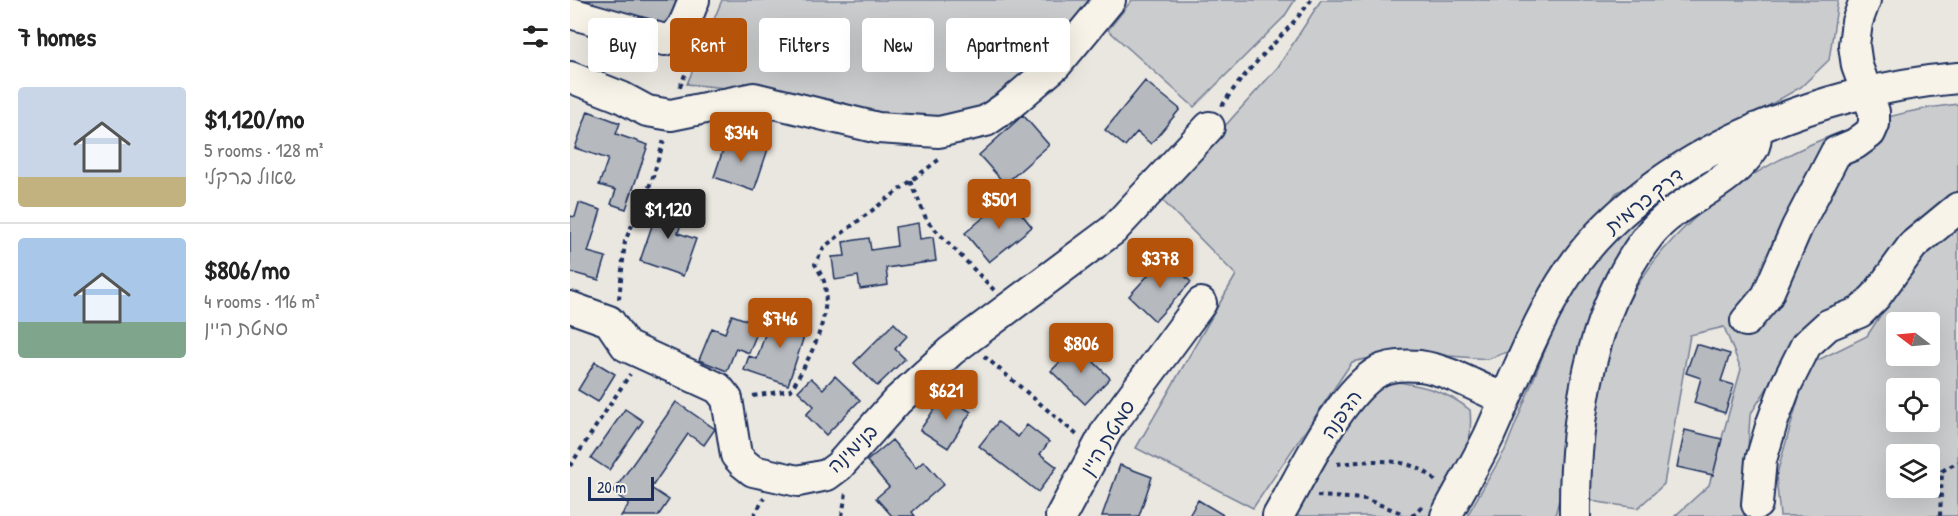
<!DOCTYPE html>
<html lang="en">
<head>
<meta charset="utf-8">
<style>
  body { margin:0; font-family:"Patrick Hand","Playpen Sans Hebrew",sans-serif; background:#f6f6f6; color:#222; height:100vh; display:flex; flex-direction:column; font-size:22px; white-space:nowrap }
  * { box-sizing:border-box; margin:0 }
  p { font-size:20px; color:#767676 }
  .icon { flex:none; width:33px; height:33px; fill:none; stroke:currentColor; stroke-width:2; stroke-linecap:round; stroke-linejoin:round }
  .map { position:relative; flex:1; overflow:hidden }
  .details { display:flex; flex-direction:column; background:#fff; width:570px }
  .details>* { flex:none }
  .banner { position:absolute; left:18px; top:18px; width:570px; height:54px; display:flex; gap:12px }
  .needle { width:39px; rotate:286deg }
  .controls { position:absolute; left:1316px; top:312px; display:grid; gap:12px }
  .controls a { display:grid; place-items:center; width:54px; height:54px; border-radius:6px; background:#fff; box-shadow:0 6px 24px #0002; font-size:30px }
  .scale { position:absolute; left:18px; bottom:15px; width:66px; box-sizing:border-box; padding-left:6px; border:3px solid #1b2f5e; border-top:0; font-size:16px; line-height:21px; white-space:nowrap; color:#1b2f5e; -webkit-text-stroke:4px #f7f3e8; paint-order:stroke }
  .price { position:absolute; translate:-50% -51px; padding:0 14px; border-radius:6px; background:#b45309; color:#fff; font-size:20px; line-height:39px; filter:drop-shadow(0 2px 3px #0008) }
  .price::after { content:''; position:absolute; left:50%; top:36px; width:18px; height:14px; margin-left:-9px; background:inherit; clip-path:polygon(0 0,100% 0,50% 100%) }
  .price.selected { background:#222; color:#fff }
  ul { padding:0; list-style:none }
  li { display:flex; align-items:center; gap:18px; height:150px; padding:0 18px }
  li+li { border-top:2px solid #e0e0e0 }
  li span { display:grid; place-items:center; flex:none; width:168px; height:120px; border-radius:6px; color:#555 }
  li>.icon { margin-inline-start:auto }
  span .icon { width:72px; height:72px; fill:#fffc; stroke-width:1 }
  li b { font-size:26px }
  h2 { display:flex; justify-content:space-between; align-items:center; height:72px; padding:0 18px; font-size:26px }
  .tag { padding:0 21px; border-radius:6px; background:#fff; box-shadow:0 6px 24px #0002; font-size:21px; line-height:54px }
  .tag.selected { background:#b45309; color:#fff }
  main { display:flex; flex:1; min-height:0 }
  .map>svg:first-child { display:block }
  .green { fill:#cbcccd; stroke:#737e96; stroke-width:1.5; fill-rule:evenodd }
  .building { fill:#b6babf; stroke:#1b2f5e; stroke-width:1.5 }
  .lines { fill:none; stroke-linecap:round; stroke-linejoin:round }
  .minor-casing { stroke:#1b2f5e; stroke-width:34 }
  .path { stroke:#1b2f5e; stroke-width:4; stroke-dasharray:4.5 4.5; stroke-linecap:butt }
  .minor { stroke:#f7f3e8; stroke-width:30 }
  .labels { text-anchor:middle; dominant-baseline:central; stroke-width:4.5; stroke-linejoin:round; paint-order:stroke }
  .street-label { font-size:20px; fill:#1b2f5e; stroke:#f7f3e8 }
</style>
</head>
<body>
<main>
<section class="details">
<h2>7 homes<svg class="icon" aria-label="filters" viewBox="0 0 24 24"><path d="M4 7h16M4 17h16"/><circle cx="9" cy="7" r="2"/><circle cx="15" cy="17" r="2"/></svg></h2>
<ul>
<li><span style="background:linear-gradient(#c9d6e8 75%,#c2b280 0)"><svg class="icon" aria-label="home" viewBox="0 0 24 24"><path d="M3 11l9-7 9 7M6 9v11h12V9"/></svg></span><div><b>$1,120/mo</b><p>5 rooms · 128 m²</p><p>שאול ברקלי</p></div></li>
<li><span style="background:linear-gradient(#a9c7e8 70%,#7fa58c 0)"><svg class="icon" aria-label="home" viewBox="0 0 24 24"><path d="M3 11l9-7 9 7M6 9v11h12V9"/></svg></span><div><b>$806/mo</b><p>4 rooms · 116 m²</p><p>סמטת היין</p></div></li>
</ul>
</section>
<div class="map">
<svg width="1388" height="516" viewBox="0 0 1388 516">
  <rect width="100%" height="100%" fill="#eae7e0"/>
  <filter id="ink" filterUnits="userSpaceOnUse"><feTurbulence type="fractalNoise" baseFrequency=".0167" numOctaves="2"/><feDisplacementMap in="SourceGraphic" scale="12" xChannelSelector="R" yChannelSelector="G"/><feConvolveMatrix kernelMatrix="1 2 1 2 8 2 1 2 1" color-interpolation-filters="sRGB"/></filter>
  <g filter="url(#ink)">
    <path class="green" d="M152,0H532L430,103L352,124L184,91L117,84Z
      M562,0H725L714,17L624,107L538,30Z
      M751,0H1268L1259,60L1231,87L1046,193L940,351L918,359L828,352L782,362L683,508L566,448L666,275L593,201L645,137L708,67Z
      M1388,104V200L1301,285L1225,344L1180,415L1174,516H1105L1139,485L1171,369L1154,327L1120,335L1094,484L1068,508L1027,502L1016,497C1023,440 1027,382 1047,327C1095,199 1259,117 1388,104Z
      M1082,201L1095,204L1043,280L985,516H897L935,450L984,328L1027,239Z
      M1388,225V516H1210L1206,477L1238,365L1297,336L1355,247ZM1326,322H1359V356H1326ZM1326,388H1359V422H1326ZM1326,454H1359V488H1326Z
      M820,381C850,385 876,390 900,410C904,447 888,483 871,516H726L774,424L797,392Z"/>
    <path class="building" d="M8,0H111L103,28Z
      M575,81L610,109L581,144L567,132L555,146L535,130Z
      M18,111L50,123L46,134L78,145L56,209L41,204L46,190L29,185L38,159L5,148Z
      M453,115L479,145L435,184L409,155Z
      M158,135L198,149L184,191L144,177Z
      M438,197L462,227L419,262L395,233Z
      M91,199L116,208L108,233L126,239L113,276L70,261Z
      M9,203L31,210L18,252L36,257L29,280L0,272V216L5,217Z
      M348,223L350,239L363,237L366,261L316,268L318,285L290,289L288,276L265,280L262,257L275,256L273,242L299,238L301,250L327,246L325,227Z
      M595,257L621,282L585,321L559,296Z
      M213,310L240,318L218,385L174,370L179,356L187,359L197,328L207,331Z
      M162,315L190,325L179,353L166,348L157,371L129,360L142,328L155,333Z
      M324,323L337,336L325,349L335,359L307,386L284,363Z
      M1126,344L1160,354L1151,381L1164,385L1155,413L1124,403L1131,378L1116,373Z
      M507,345L540,378L515,404L481,371Z
      M25,362L45,374L28,402L8,390Z
      M265,376L290,400L256,435L236,415L244,406L228,391L241,378L253,389Z
      M374,395L401,412L378,448L350,430Z
      M106,402L145,429L134,445L118,434L81,488L99,500L88,516H51L59,504L43,492Z
      M55,409L73,421L39,470L21,458Z
      M428,422L448,437L457,425L479,442L470,454L487,467L468,492L409,446Z
      M1115,430L1152,439L1143,475L1107,467Z
      M322,440L346,468L354,461L374,484L342,512L345,516H322L306,498L319,487L297,461Z
      M550,465L582,477L569,516H532Z
      M628,500L655,516H619Z"/>
    <g class="lines">
      <defs>
        <path id="minor" d="M0,13L95,40C113,36 117,16 124,0
          M0,77L51,97L77,111L101,115L184,98L308,128L369,132L416,121L439,105L487,64L540,0
          M0,307L39,321L56,346L148,388L157,399L166,455L173,463L183,471L228,481L257,475L269,466L327,401L381,351L543,230L639,127
          M1176,321L1197,296L1227,227L1266,152L1285,144L1300,133L1304,124V112L1287,66L1284,45L1287,22L1295,0
          M1187,504L1191,460L1202,423L1216,385L1236,345L1258,325L1290,312L1306,296L1343,245L1388,208
          M491,516L537,430L631,303
          M708,516C731,477 770,392 809,371C820,365 838,365 850,366C879,370 908,388 935,399
          M876,516C890,489 906,463 919,436C942,385 962,332 991,284C1067,159 1248,89 1388,78
          M1005,516C1004,422 1020,310 1080,234C1108,199 1157,188 1182,150C1186,145 1186,134 1187,128"/>
      </defs>
      <use href="#minor" class="minor-casing"/>
      <path class="path" d="M110,87L123,55
        M652,106C676,67 714,38 741,0
        M341,181L357,221L424,290
        M49,299L55,241L82,180L94,140
        M414,356L507,435
        M183,396L221,390C239,359 260,322 255,285C254,278 248,270 245,264L254,247L371,158
        M767,464C799,461 844,454 867,483
        M0,466L60,374
        M747,496L795,499L829,512L833,515L831,516
        M184,516L194,498
        M272,516L276,493
        M842,516L852,506
        M1370,516L1372,471L1388,462"/>
      <use href="#minor" class="minor"/>
    </g>
  </g>
  <g class="labels">
    <g class="street-label">
      <text transform="translate(1074 200) rotate(-38)">דרך כרמית</text>
      <text transform="translate(771 414) rotate(-55)">הדפנה</text>
      <text transform="translate(537 437) rotate(-58)">סמטת היין</text>
      <text transform="translate(282 448) rotate(-44)">בנימינה</text>
    </g>
  </g>
</svg>
<div class="controls">
<a><svg class="needle" viewBox="-14 -14 28 28"><path d="M0-13l5 13h-10z" fill="#e53935"/><path d="M0 13l5-13h-10z" fill="#767676"/></svg></a>
<a><svg class="icon" aria-label="locate" viewBox="0 0 24 24"><circle cx="12" cy="12" r="6"/><path d="M12 2v4M12 18v4M2 12h4M18 12h4"/></svg></a>
<a><svg class="icon" aria-label="layers" viewBox="0 0 24 24"><path d="M12 4l9 5-9 5-9-5zM3 14l9 5 9-5"/></svg></a>
</div>
<div class="scale">20 m</div>
<b class="price" style="left:171px;top:163px">$344</b>
<b class="price" style="left:429px;top:230px">$501</b>
<b class="price selected" style="left:98px;top:240px">$1,120</b>
<b class="price" style="left:590px;top:289px">$378</b>
<b class="price" style="left:210px;top:349px">$746</b>
<b class="price" style="left:511px;top:374px">$806</b>
<b class="price" style="left:376px;top:421px">$621</b>
<div class="banner">
<a class="tag">Buy</a>
<a class="tag selected">Rent</a>
<a class="tag">Filters</a>
<a class="tag">New</a>
<a class="tag">Apartment</a>
</div>
</div>
</main>
</body>
</html>
